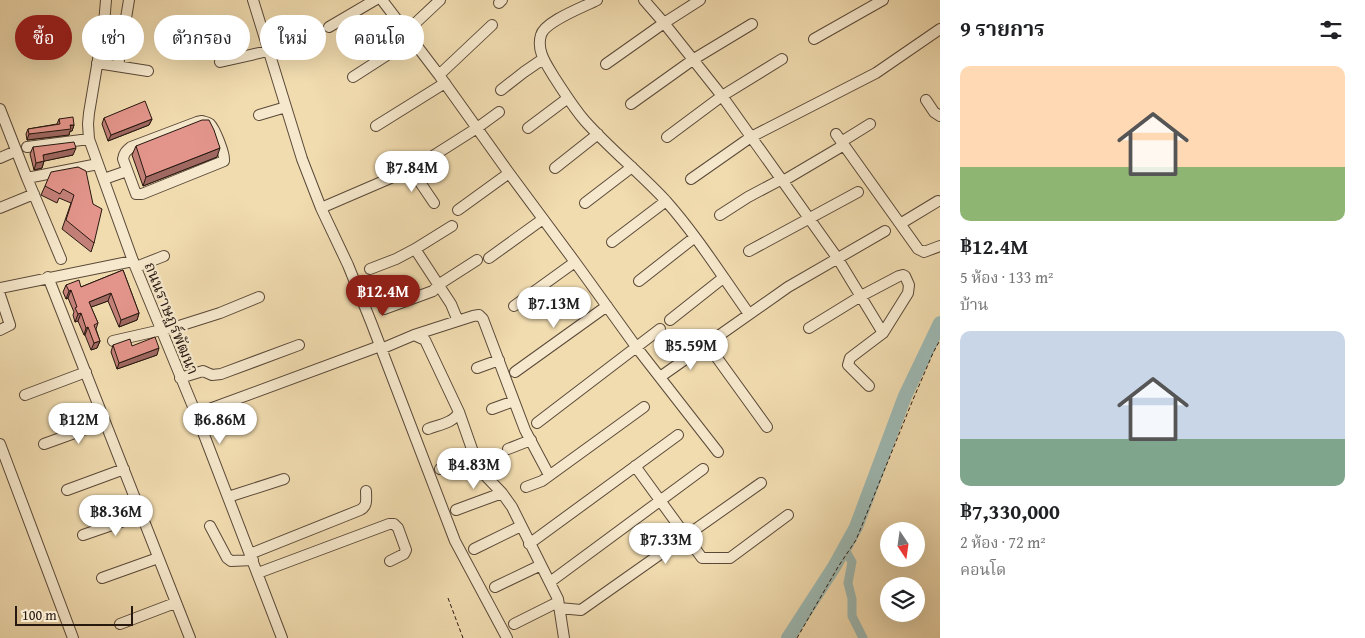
<!DOCTYPE html>
<html lang="th">
<head>
<meta charset="utf-8">
<style>
  body { margin:0; font-family:"Gentium Book Plus","Noto Serif Thai",serif; background:#f2f2f2; color:#202124; height:100vh; display:flex; flex-direction:column; font-size:19px; white-space:nowrap }
  * { box-sizing:border-box; margin:0 }
  p { font-size:16px; color:#757577 }
  .icon { flex:none; width:28px; height:28px; fill:none; stroke:currentColor; stroke-width:2; stroke-linecap:round; stroke-linejoin:round }
  .map { position:relative; flex:1; overflow:hidden }
  .sheet { display:flex; flex-direction:column; background:#fff; width:425px }
  .sheet>* { flex:none }
  .top-card { position:absolute; left:15px; top:15px; width:475px; height:45px; display:flex; gap:10px }
  .needle { width:32px; rotate:167deg }
  .fabs { position:absolute; left:880px; top:522px; display:grid; gap:10px }
  .fabs a { display:grid; place-items:center; width:45px; height:45px; border-radius:50%; background:#fff; box-shadow:0 5px 20px #0002; font-size:25px }
  .scale { position:absolute; left:15px; bottom:12px; width:118px; box-sizing:border-box; padding-left:5px; border:2px solid #271810; border-top:0; font-size:14px; line-height:18px; white-space:nowrap; color:#271810; -webkit-text-stroke:4px #f6e8cc; paint-order:stroke }
  .price { position:absolute; translate:-50% -42px; padding:0 11px; border-radius:18px; background:#fff; color:#222; font-size:16px; line-height:32px; filter:drop-shadow(0 1px 2px #0008) }
  .price::after { content:''; position:absolute; left:50%; top:30px; width:15px; height:11px; margin-left:-8px; background:inherit; clip-path:polygon(0 0,100% 0,50% 100%) }
  .price.active { background:#8f2418; color:#fff }
  ul { padding:0; list-style:none }
  li { display:grid; align-content:center; gap:10px; height:265px; padding:0 20px }
  li span { display:grid; place-items:center; height:155px; border-radius:10px; color:#555 }
  li>.icon { margin-inline-start:auto }
  span .icon { width:90px; height:90px; fill:#fffc; stroke-width:1 }
  li b { font-size:21px }
  h2 { display:flex; justify-content:space-between; align-items:center; height:60px; padding:0 20px; font-size:21px }
  .chip { padding:0 18px; border-radius:22px; background:#fff; box-shadow:0 5px 20px #0002; font-size:18px; line-height:45px }
  .chip.active { background:#8f2418; color:#fff }
  main { display:flex; flex:1; min-height:0 }
  .map>svg:first-child { display:block }
  .lines { fill:none; stroke-linecap:round; stroke-linejoin:round }
  .canal { stroke:#9dbab4; stroke-width:9 }
  .river { stroke:#9dbab4; stroke-width:14 }
  .minor-casing { stroke:#5a4938; stroke-width:12 }
  .path { stroke:#271810; stroke-width:1; stroke-dasharray:4 2.5; stroke-linecap:butt }
  .minor { stroke:#f6e8cc; stroke-width:10 }
  .wall { fill:#c38078; stroke:#271810 }
  .shaded-wall { fill:#9f6861; stroke:#271810 }
  .building { fill:#e3958b; stroke:#271810 }
  .labels { text-anchor:middle; dominant-baseline:central; stroke-width:4.5; stroke-linejoin:round; paint-order:stroke }
  .street-label { font-size:16px; fill:#271810; stroke:#f6e8cc }
</style>
</head>
<body>
<main>
<div class="map">
<svg width="940" height="638" viewBox="0 0 940 638">
  <rect width="100%" height="100%" fill="#f1dcb0"/>
  <filter id="stains"><feTurbulence type="fractalNoise" baseFrequency=".004" numOctaves="4"/><feColorMatrix values="0 0 0 0 .2 0 0 0 0 .09 0 0 0 0 .02 0 0 0 .5 -.17"/></filter>
  <radialGradient id="worn" r=".72"><stop offset=".6" stop-color="#630" stop-opacity="0"/><stop offset="1" stop-color="#630" stop-opacity=".3"/></radialGradient>
  <g class="lines">
    <path class="canal" d="M844,548L852,562L848,583L852,599V616L863,638"/>
    <path class="river" d="M788,638L834,567L856,527L905,396L940,323"/>
    <defs>
      <path id="minor" d="M106,0L104,24L89,113L88,124L89,139L133,261L196,414L282,638
        M253,0L302,159L321,208L348,265L371,322L455,541L507,638
        M382,0L439,75L509,173L575,262L637,348L718,452
        M597,0C584,7 545,21 541,35C536,51 547,65 554,77C564,92 573,107 585,121C610,149 640,173 666,201C697,236 722,276 749,314
        M644,0L664,23L722,96L838,259L883,333
        M499,3L502,0
        M329,27L375,0
        M406,32L440,0
        M814,39L883,0
        M220,62L268,51
        M97,63L148,71
        M606,64L664,23L700,0
        M118,66L129,0
        M439,75L492,25
        M353,77L412,39
        M501,90L524,72L543,59
        M926,100L934,112L940,116
        M631,104L694,59L752,24
        M0,109L27,178L61,259
        M259,115L286,107
        M202,121C205,122 207,122 210,124C215,129 225,154 224,161L142,194H136L123,159C124,153 126,151 131,147L197,122Z
        M376,126L445,83
        M528,128L568,98
        M836,134L918,249L924,252L940,246
        M667,137L722,96L782,59
        M841,142L870,124
        M27,147L89,139
        M0,158L16,151
        M555,168L598,134
        M411,169L434,203
        M27,178L98,164
        M104,179L127,171
        M691,179L751,137L876,73L940,29
        M783,181L844,145
        M585,203L632,167
        M0,208L34,194
        M321,208L414,168L477,128L499,112
        M458,210L509,173
        M720,215L748,197L782,179
        M900,224L938,201
        M612,242L666,201
        M415,249L451,304L458,321
        M749,251L858,192
        M489,258L543,219
        M136,267L164,256
        M370,269L396,259L415,249L452,226
        M48,277L190,638
        M639,281L695,237
        M0,288L133,261
        M0,295L10,325L0,330
        M514,306L575,262
        M384,309L433,291L438,285L477,260
        M670,320L723,278
        M809,328L861,296L899,276L903,275L905,276L909,285L908,293L883,333L850,358L848,365L869,386
        M414,335L473,316L479,315L483,319L525,430L549,475
        M113,341L179,326L220,313L259,297
        M381,349L414,335L425,340L459,412C454,423 438,425 428,429
        M477,368L499,360
        M515,372L607,306
        M660,377L707,344
        M180,378L203,371L212,375L221,374L299,345
        M25,395L86,372
        M492,409L514,401
        M459,412L479,469L502,493L512,507L558,599L564,638
        M196,414L380,346
        M537,423L660,329
        M767,427L707,344L788,287L885,231
        M0,444L73,638
        M44,444L105,422
        M508,449L531,440
        M635,466L702,558H730L788,515
        M440,469L474,457
        M526,487L542,481L644,407
        M67,490L124,469
        M228,497L284,479
        M456,510L502,493
        M210,526L227,558L231,561L253,560
        M83,535L141,515
        M529,544L678,435
        M474,549L521,526
        M250,554L360,510C368,506 366,499 366,491
        M258,573L389,524H394L398,528L406,550L404,554L390,561
        M102,578L158,558
        M550,582L703,469
        M495,587L541,565
        M559,608L581,610L761,483
        M120,624L175,603
        M514,624L558,602"/>
    </defs>
    <use href="#minor" class="minor-casing"/>
    <path class="path" d="M448,598L463,638
      M797,638L838,567L856,540L912,402L933,353L940,340"/>
    <use href="#minor" class="minor"/>
  </g>
  <path class="wall" d="M104,118L152,119L149,125L108,141L102,124Z
    M59,119L74,125L72,131H70L69,135L27,140L26,134L28,129L57,124Z
    M136,146L217,157L143,186L132,155Z
    M33,147L73,155L44,161L42,168L34,170L30,154Z
    M78,167L94,243L91,252L62,229L71,203L59,198L57,203L41,195L45,186Z
    M123,270L139,313L137,320L119,327L108,301L91,307L98,323L96,329L100,341L97,348L91,350L85,335H84L78,321L75,322L73,315L74,312L68,298L66,299L63,292L66,285L81,287Z
    M113,345L132,346L157,355L117,369L111,352Z"/>
  <path class="shaded-wall" d="M152,119L149,125L108,141L111,135Z
    M74,125L72,131H70L69,135L27,140L29,134Z
    M76,148L73,155L40,162L43,155Z
    M220,148L217,157L143,186L146,177Z
    M44,161L42,168L34,170L36,163Z
    M71,290L68,298L66,299L69,291Z
    M111,293L108,301L86,309L89,302Z
    M81,313L78,321L75,322L78,314Z
    M139,313L137,320L119,327L121,320Z
    M88,327L85,335H84L86,328Z
    M100,341L97,348L91,350L94,343Z
    M159,348L157,355L117,369L119,363Z"/>
  <path class="building" d="M145,101L152,119L111,135L104,118Z
    M73,117L74,125H70L71,129L29,134L28,129L60,124L59,119Z
    M202,120H209L214,130L220,148L146,177L136,146Z
    M74,142L76,148L43,155L44,161L36,163L33,147Z
    M78,167L86,171L93,204L102,209L94,243L66,220L74,195L63,189L60,194L45,186L51,172Z
    M123,270L139,313L121,320L111,293L89,302L98,323L94,325L100,341L94,343L88,327L86,328L81,313L78,314L75,308L77,307L71,290L69,291L66,285L79,280L81,287Z
    M155,337L159,348L119,363L113,345L130,339L132,346Z"/>
  <g class="labels">
    <g class="street-label">
      <text transform="translate(172 318) rotate(68)">ถนนราษฏร์พัฒนา</text>
    </g>
  </g>
  <rect width="100%" height="100%" filter="url(#stains)"/>
  <rect width="100%" height="100%" fill="url(#worn)"/>
</svg>
<div class="fabs">
<a><svg class="needle" viewBox="-14 -14 28 28"><path d="M0-13l5 13h-10z" fill="#e53935"/><path d="M0 13l5-13h-10z" fill="#757577"/></svg></a>
<a><svg class="icon" aria-label="layers" viewBox="0 0 24 24"><path d="M12 4l9 5-9 5-9-5zM3 14l9 5 9-5"/></svg></a>
</div>
<div class="scale">100 m</div>
<b class="price" style="left:412px;top:193px">฿7.84M</b>
<b class="price active" style="left:383px;top:317px">฿12.4M</b>
<b class="price" style="left:554px;top:329px">฿7.13M</b>
<b class="price" style="left:691px;top:371px">฿5.59M</b>
<b class="price" style="left:79px;top:445px">฿12M</b>
<b class="price" style="left:220px;top:445px">฿6.86M</b>
<b class="price" style="left:474px;top:490px">฿4.83M</b>
<b class="price" style="left:116px;top:537px">฿8.36M</b>
<b class="price" style="left:666px;top:565px">฿7.33M</b>
<div class="top-card">
<a class="chip active">ซื้อ</a>
<a class="chip">เช่า</a>
<a class="chip">ตัวกรอง</a>
<a class="chip">ใหม่</a>
<a class="chip">คอนโด</a>
</div>
</div>
<section class="sheet">
<h2>9 รายการ<svg class="icon" aria-label="filters" viewBox="0 0 24 24"><path d="M4 7h16M4 17h16"/><circle cx="9" cy="7" r="2"/><circle cx="15" cy="17" r="2"/></svg></h2>
<ul>
<li><span style="background:linear-gradient(#ffd9b3 65%,#8fb573 0)"><svg class="icon" aria-label="home" viewBox="0 0 24 24"><path d="M3 11l9-7 9 7M6 9v11h12V9"/></svg></span><div><b>฿12.4M</b><p>5 ห้อง · 133 m²</p><p>บ้าน</p></div></li>
<li><span style="background:linear-gradient(#c9d6e8 70%,#7fa58c 0)"><svg class="icon" aria-label="home" viewBox="0 0 24 24"><path d="M3 11l9-7 9 7M6 9v11h12V9"/></svg></span><div><b>฿7,330,000</b><p>2 ห้อง · 72 m²</p><p>คอนโด</p></div></li>
</ul>
</section>
</main>
</body>
</html>
